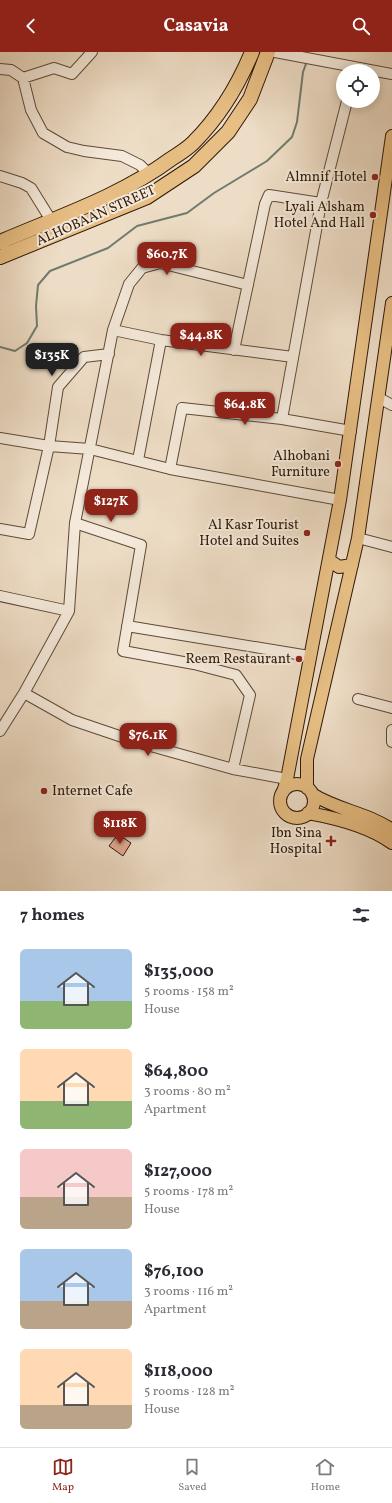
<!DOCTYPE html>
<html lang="en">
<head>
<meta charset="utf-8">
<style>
  body { margin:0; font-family:Vollkorn,serif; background:#f7f7f7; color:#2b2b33; height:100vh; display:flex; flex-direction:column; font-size:15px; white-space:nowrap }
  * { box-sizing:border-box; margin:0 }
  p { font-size:13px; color:#7c7c81 }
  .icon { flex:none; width:22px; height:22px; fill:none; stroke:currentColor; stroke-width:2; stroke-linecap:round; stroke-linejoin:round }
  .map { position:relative; height:839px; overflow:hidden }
  .side { display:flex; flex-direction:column; background:#fff; flex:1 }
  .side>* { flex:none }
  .tools { position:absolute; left:336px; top:12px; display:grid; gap:8px }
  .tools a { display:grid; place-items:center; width:44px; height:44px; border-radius:50%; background:#fff; box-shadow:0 2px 10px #0003; font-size:20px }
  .price { position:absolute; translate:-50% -34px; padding:0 9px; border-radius:8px; background:#8f2418; color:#fff; font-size:13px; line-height:26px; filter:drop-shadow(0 1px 2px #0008) }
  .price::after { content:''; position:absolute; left:50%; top:24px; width:12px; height:9px; margin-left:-6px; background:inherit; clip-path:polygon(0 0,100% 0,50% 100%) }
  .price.on { background:#222; color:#fff }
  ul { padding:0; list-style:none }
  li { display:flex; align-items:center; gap:12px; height:100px; padding:0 20px }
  li span { display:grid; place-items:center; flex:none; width:112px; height:80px; border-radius:6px; color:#555 }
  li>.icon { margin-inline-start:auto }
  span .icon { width:48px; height:48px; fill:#fffc; stroke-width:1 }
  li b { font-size:17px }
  h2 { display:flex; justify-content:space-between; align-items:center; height:48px; padding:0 20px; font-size:17px }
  header { display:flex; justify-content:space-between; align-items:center; height:52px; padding:0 20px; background:#8f2418; color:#fff; font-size:18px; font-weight:700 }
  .tabs { display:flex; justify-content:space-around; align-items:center; height:56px; border-top:1px solid #e1e1e2; background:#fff; font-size:11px; color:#7c7c81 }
  .tabs a { display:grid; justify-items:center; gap:2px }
  .tabs .on { color:#8f2418 }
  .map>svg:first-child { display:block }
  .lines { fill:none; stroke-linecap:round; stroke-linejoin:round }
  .stream { stroke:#6f7b6e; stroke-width:2 }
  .building { fill:#e2aa92; stroke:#2e1909 }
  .minor-casing { stroke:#5e4a38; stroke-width:12 }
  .major-casing { stroke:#2e1909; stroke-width:14 }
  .highway-casing { stroke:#2e1909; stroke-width:16 }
  .minor { stroke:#f4e9da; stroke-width:10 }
  .major { stroke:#e7be83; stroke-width:12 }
  .highway { stroke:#e7be83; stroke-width:14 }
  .poi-dot { fill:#8f2418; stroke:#f4e9da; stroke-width:1.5 }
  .labels { text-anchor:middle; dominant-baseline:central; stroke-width:4; stroke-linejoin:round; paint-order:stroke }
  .poi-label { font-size:14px; fill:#2e1909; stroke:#f4e9da; text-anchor:end }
  .street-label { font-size:14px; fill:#2e1909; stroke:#f4e9da }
</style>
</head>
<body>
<header><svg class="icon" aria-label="back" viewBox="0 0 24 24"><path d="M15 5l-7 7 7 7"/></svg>Casavia<svg class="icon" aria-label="search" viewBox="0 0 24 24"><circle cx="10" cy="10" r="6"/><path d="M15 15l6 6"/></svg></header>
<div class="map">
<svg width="392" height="839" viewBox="0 0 392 839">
  <rect width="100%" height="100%" fill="#eeddc6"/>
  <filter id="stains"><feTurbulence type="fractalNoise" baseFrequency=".005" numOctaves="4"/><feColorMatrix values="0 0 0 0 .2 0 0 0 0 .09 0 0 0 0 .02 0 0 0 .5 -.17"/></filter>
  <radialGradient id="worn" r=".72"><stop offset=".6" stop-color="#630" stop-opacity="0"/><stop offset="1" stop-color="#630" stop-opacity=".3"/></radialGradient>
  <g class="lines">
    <path class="stream" d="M0,295L15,299L27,291L37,274L36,254L38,233L50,219L108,196L137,174L187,161L214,141L267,109L292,85L297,70L303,20L307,9"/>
  </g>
  <path class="building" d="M118,782L131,791L123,804L109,794Z"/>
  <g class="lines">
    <defs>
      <path id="minor" d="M275,0L392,22
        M0,17L11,18L23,26L54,16L72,22L92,0
        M23,26L31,58L43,81L67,95L84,99L122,104L140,113L149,122
        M0,124L22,131L31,136L54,173
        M113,278L161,288L293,305
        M234,298L265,152L269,143L321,151
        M379,346L392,353
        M282,367L321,151L347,49
        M0,386L49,394L90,397L170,417L340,448
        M138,408L161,288
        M170,417L182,356L282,367L351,379
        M75,471L141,493L123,599L194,612L236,623L250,643L233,717
        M0,477L29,482L49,394L58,335L84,305L109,302
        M358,486L392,495
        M0,544L69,559
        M127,574L309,604
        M24,641L72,668L140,691L233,717L287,727
        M358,647L392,656
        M392,678V690
        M0,679L24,641L69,559L75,471L113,278L129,232L142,216L160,211L248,233"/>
      <path id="major" d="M329,508L339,515L352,513
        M280 749a17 17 0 1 1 34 0a17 17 0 1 1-34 0Z
        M307,736V707L358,486L392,251
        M283,740L287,727L340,448L392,84
        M312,742C337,758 368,761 392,778
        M308,761C336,766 369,774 392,791"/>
      <path id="highway" d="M0,190C58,165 121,144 171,107C179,102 187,97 193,91C220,64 238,34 252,0
        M0,205L147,145L194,114L228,80L250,47L268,0"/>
    </defs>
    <use href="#minor" class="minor-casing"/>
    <use href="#major" class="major-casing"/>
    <use href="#highway" class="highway-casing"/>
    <use href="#minor" class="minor"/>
    <use href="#major" class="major"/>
    <use href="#highway" class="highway"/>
  </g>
  <g class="poi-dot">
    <circle cx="375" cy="125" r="4"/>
    <circle cx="373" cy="163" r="4"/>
    <circle cx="338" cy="412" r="4"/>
    <circle cx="307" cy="481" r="4"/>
    <circle cx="299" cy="607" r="4"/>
    <circle cx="44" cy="739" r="4"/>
    <path d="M329 783h4v4h4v4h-4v4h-4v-4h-4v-4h4z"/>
  </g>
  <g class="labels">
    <g class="poi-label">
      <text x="367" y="125">Almnif Hotel</text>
      <text x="365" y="155">Lyali Alsham<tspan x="365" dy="16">Hotel And Hall</tspan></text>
      <text x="330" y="404">Alhobani<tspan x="330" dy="16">Furniture</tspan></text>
      <text x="299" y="473">Al Kasr Tourist<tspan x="299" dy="16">Hotel and Suites</tspan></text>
      <text x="291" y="607">Reem Restaurant</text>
      <text x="52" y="739" text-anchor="start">Internet Cafe</text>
      <text x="322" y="781">Ibn Sina<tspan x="322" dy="16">Hospital</tspan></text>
    </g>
    <g class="street-label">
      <text transform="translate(96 164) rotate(-24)">ALHOBAAN STREET</text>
    </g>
  </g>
  <rect width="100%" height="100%" filter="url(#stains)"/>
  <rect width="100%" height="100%" fill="url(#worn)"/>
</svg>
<div class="tools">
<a><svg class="icon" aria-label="locate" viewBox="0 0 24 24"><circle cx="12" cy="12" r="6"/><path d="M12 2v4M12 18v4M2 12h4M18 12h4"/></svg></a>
</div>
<b class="price" style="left:167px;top:224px">$60.7K</b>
<b class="price" style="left:201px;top:305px">$44.8K</b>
<b class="price on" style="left:52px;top:325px">$135K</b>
<b class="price" style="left:245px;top:374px">$64.8K</b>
<b class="price" style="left:111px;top:471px">$127K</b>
<b class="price" style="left:148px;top:705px">$76.1K</b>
<b class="price" style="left:120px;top:793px">$118K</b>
</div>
<section class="side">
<h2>7 homes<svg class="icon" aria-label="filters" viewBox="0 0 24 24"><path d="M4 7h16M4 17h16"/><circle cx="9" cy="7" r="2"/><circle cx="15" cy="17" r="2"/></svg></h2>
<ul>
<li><span style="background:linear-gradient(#a9c7e8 65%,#8fb573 0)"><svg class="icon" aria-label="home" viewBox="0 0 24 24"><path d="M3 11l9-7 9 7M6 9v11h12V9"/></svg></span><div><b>$135,000</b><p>5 rooms · 158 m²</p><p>House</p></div></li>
<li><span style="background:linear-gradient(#ffd9b3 65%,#8fb573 0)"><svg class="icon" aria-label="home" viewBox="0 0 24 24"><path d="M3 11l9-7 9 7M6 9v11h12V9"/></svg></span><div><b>$64,800</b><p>3 rooms · 80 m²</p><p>Apartment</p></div></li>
<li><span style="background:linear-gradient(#f6c9c9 60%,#b9a48a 0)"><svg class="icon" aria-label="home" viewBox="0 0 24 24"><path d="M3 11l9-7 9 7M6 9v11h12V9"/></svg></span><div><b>$127,000</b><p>5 rooms · 178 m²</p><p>House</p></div></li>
<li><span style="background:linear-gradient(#a9c7e8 65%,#b9a48a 0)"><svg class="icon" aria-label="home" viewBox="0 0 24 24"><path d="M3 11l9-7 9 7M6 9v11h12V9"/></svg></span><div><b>$76,100</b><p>3 rooms · 116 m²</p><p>Apartment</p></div></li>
<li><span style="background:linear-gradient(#ffd9b3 70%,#b9a48a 0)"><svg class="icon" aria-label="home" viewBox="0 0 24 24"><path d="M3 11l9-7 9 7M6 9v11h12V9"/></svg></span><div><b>$118,000</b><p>5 rooms · 128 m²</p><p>House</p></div></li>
</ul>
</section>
<nav class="tabs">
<a class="on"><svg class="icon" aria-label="map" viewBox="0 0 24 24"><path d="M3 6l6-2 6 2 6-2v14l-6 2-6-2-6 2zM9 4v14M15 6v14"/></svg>Map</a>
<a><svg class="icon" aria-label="saved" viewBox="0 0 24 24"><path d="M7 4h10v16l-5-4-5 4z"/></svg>Saved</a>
<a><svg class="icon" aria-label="home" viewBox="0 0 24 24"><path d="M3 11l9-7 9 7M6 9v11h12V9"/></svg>Home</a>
</nav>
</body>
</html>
